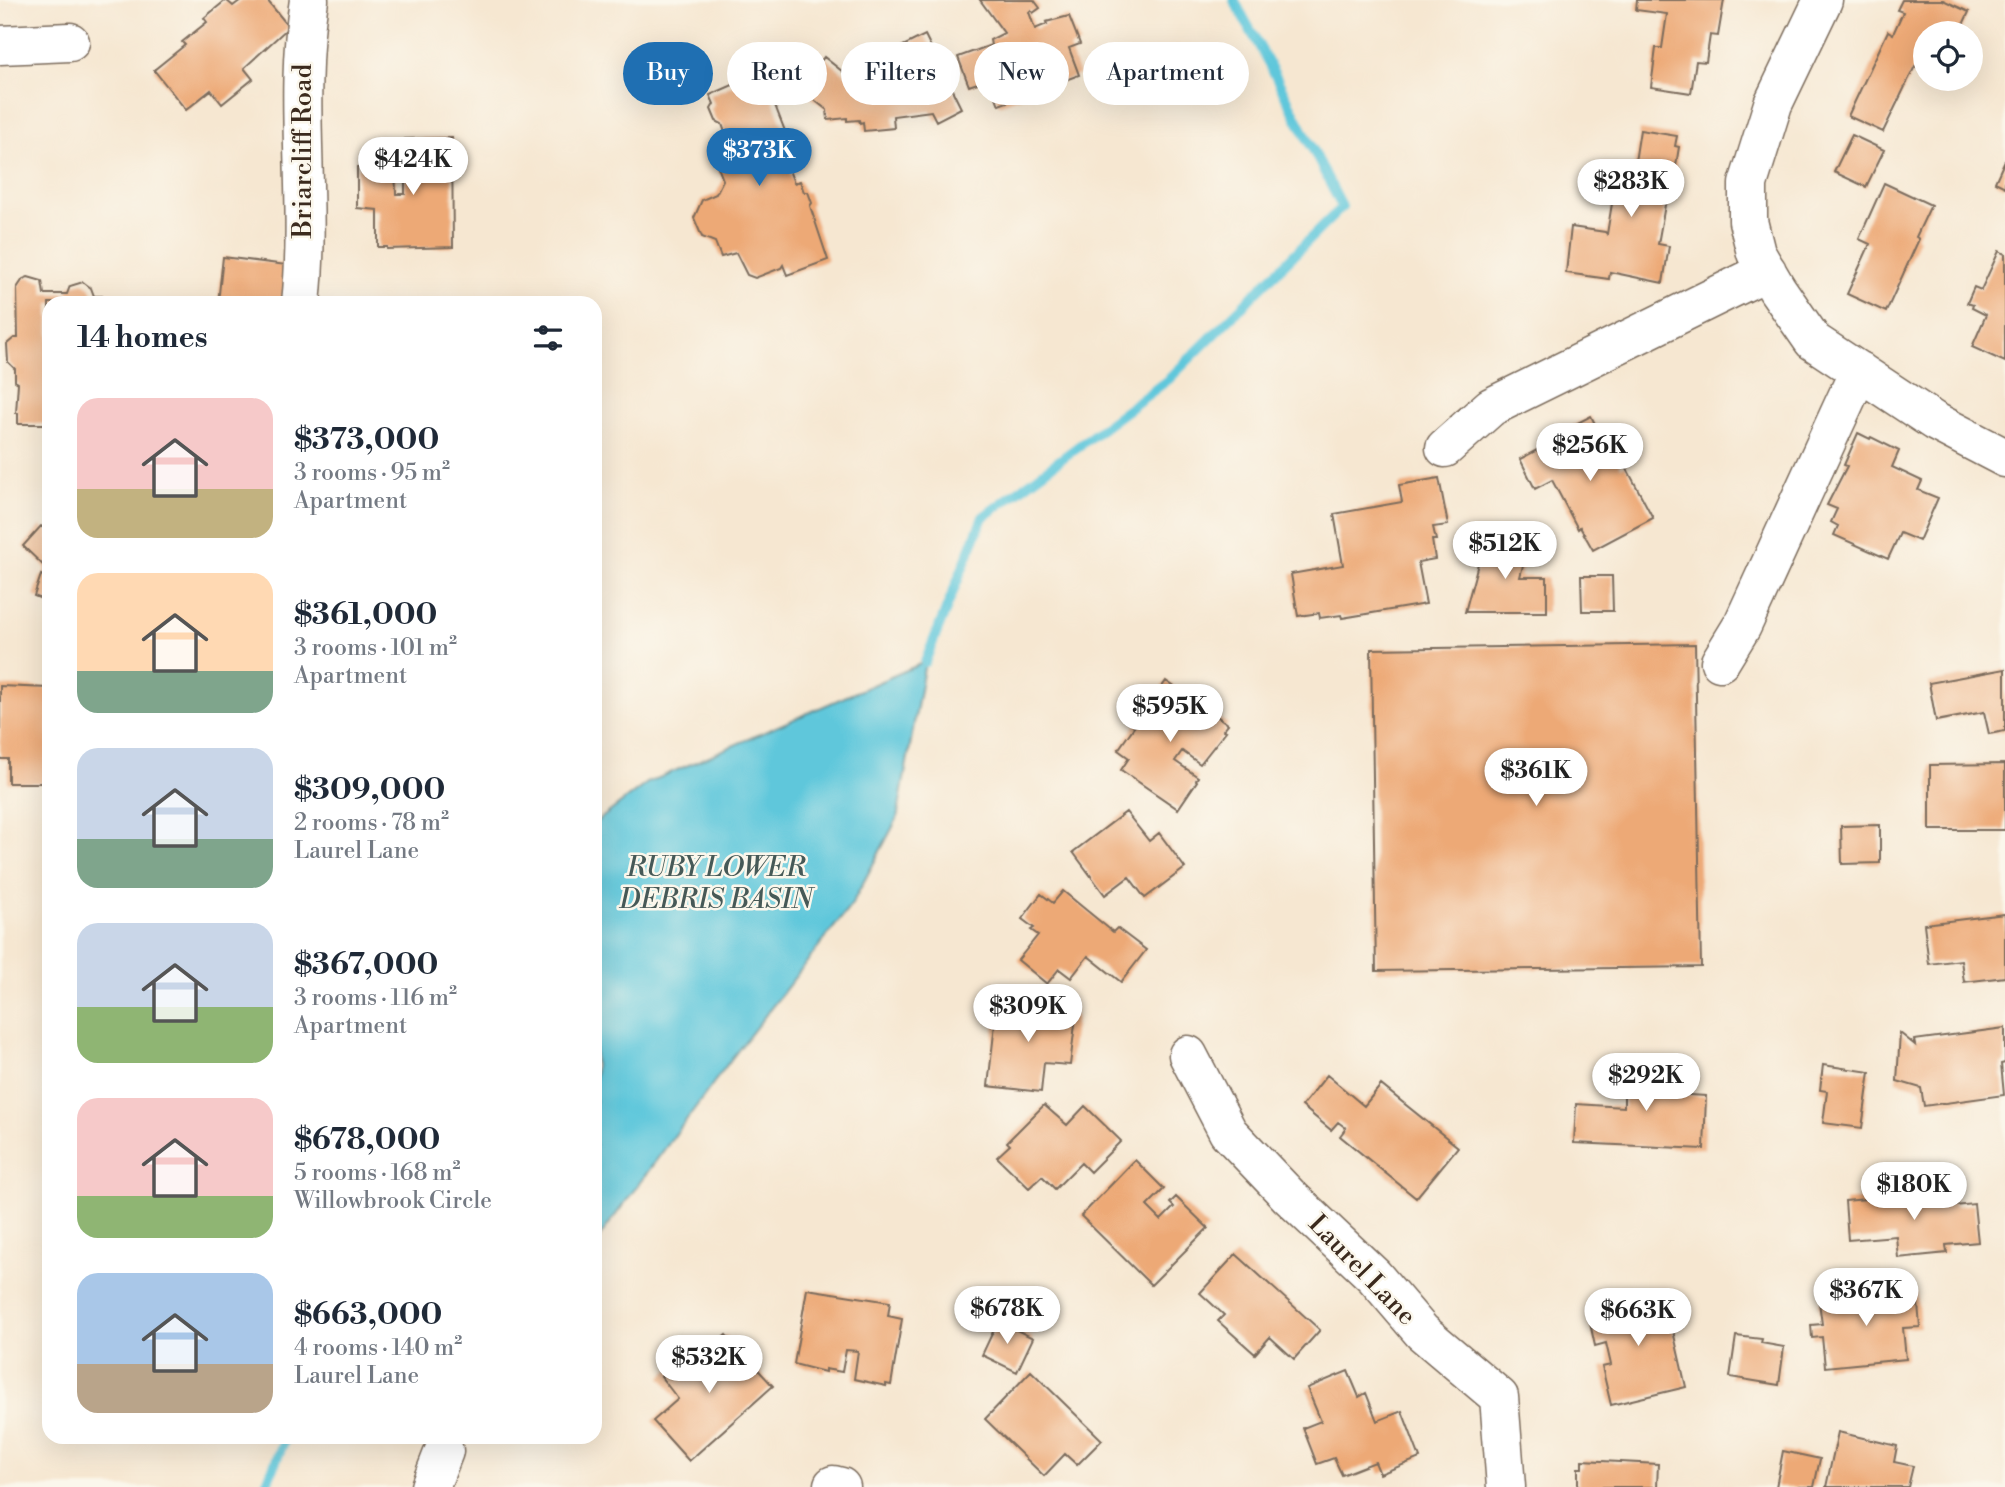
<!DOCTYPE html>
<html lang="en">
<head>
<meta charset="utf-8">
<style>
  body { margin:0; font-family:"Libre Bodoni",serif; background:#f2f2f3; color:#1f2937; height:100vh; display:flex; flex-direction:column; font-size:26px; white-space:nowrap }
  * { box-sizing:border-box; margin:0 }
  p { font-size:23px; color:#747a83 }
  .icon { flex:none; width:38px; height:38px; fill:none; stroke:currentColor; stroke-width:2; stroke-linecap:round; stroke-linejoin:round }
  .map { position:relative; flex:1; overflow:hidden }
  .side { position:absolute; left:42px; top:296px; width:560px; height:1148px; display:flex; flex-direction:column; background:#fff; border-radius:21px; box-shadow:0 7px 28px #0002 }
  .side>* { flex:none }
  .guide { position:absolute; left:623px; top:42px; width:665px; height:63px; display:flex; gap:14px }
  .controls { position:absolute; left:1913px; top:21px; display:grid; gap:14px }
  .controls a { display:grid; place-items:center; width:70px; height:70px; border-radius:50%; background:#fff; box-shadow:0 7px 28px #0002; font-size:35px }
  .price { position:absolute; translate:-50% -60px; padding:0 16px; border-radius:24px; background:#fff; color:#222; font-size:23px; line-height:46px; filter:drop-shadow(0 2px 4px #0008) }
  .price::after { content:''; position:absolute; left:50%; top:42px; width:21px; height:16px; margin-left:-10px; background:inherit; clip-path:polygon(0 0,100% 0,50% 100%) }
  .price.on { background:#1f6fb2; color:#fff }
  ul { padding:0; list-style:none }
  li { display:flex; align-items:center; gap:21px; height:175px; padding:0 35px }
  li span { display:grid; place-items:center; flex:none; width:196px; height:140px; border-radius:21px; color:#555 }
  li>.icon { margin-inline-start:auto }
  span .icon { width:84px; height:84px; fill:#fffc; stroke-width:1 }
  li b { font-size:30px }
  h2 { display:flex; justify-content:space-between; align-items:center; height:84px; padding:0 35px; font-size:30px }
  .chip { padding:0 24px; border-radius:32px; background:#fff; box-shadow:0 7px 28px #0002; font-size:24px; line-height:63px }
  .chip.on { background:#1f6fb2; color:#fff }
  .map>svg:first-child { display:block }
  .water { fill:#5fc7db; stroke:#4d787c; stroke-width:2 }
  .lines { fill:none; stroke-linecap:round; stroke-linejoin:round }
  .stream { stroke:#5fc7db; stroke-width:10 }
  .building { fill:#eda976 }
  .minor-casing { stroke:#7c6c5d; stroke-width:41 }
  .minor { stroke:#fff; stroke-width:38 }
  .labels { text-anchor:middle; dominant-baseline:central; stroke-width:5; stroke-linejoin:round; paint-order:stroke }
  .street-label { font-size:26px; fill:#3b2a1e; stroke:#fbf7ec }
  .water-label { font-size:28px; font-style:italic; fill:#465957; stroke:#fbf7ec }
</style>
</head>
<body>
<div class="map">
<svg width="2005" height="1487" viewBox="0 0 2005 1487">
  <rect width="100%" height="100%" fill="#fbf7ec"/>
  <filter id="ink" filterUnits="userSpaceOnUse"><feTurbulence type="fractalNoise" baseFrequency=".0143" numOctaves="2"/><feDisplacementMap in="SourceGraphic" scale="14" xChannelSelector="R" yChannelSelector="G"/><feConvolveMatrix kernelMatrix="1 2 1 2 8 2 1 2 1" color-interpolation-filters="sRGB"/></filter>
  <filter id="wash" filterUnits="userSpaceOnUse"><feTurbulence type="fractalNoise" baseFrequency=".00686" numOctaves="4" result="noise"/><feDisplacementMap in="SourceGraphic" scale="28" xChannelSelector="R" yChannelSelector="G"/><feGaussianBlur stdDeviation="1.57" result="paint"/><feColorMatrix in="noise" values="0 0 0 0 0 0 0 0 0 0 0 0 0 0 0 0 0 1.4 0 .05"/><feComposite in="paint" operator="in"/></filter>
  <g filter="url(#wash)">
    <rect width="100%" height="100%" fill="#f6e7d1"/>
    <path class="water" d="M925,662L897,819L852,904L732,1058L595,1243V823L647,783Z"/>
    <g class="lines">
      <path class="stream" d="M925,662L983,517L1169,379L1342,207L1275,75L1234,0
        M265,1487L286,1437"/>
    </g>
    <g id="blocks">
      <path class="building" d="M226,0L233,6L241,0H267L289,27L244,68L253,79L222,104L211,90L186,110L154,70L185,45L182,42L207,22L204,18Z
        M980,0H1034L1040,8L1033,13L1031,10L1029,12L1035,29L1047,24L1046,22L1069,16L1080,44L1069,48L1079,75L999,105L989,79L969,86L958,57L991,45L990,40L1004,33Z
        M1637,0H1724L1718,36L1710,35L1706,62L1696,61L1691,93L1651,87L1656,48H1662L1667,14L1636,10Z
        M1902,0H1943L1969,12L1959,33H1925V71L1915,66L1883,132L1848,116L1888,31L1893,34L1903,12L1897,10Z
        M925,35L961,108L936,121L931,111L893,116L894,128L864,131L863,122L860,123L859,120L847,121V118L828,120L827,110L799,88L824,57L852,79L873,77L871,63L897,60L898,74L907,73L904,68L908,66L899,48Z
        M762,72L799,167L789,170L794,183L800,181L804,192H808L812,203L810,206L828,260L787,275L783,265L781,268L755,278L747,275L736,253L721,257L715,242L702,237L694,218L702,200L716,194L723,180L713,154L736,145L732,132L726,135L722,124L716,121L711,109L714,104L710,95Z
        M1640,130L1677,136L1675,146L1679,147L1674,178L1670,177L1658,244L1669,246L1663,283L1610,272L1609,279L1566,273L1571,227L1605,232L1607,234L1616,179L1632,181Z
        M1852,135L1884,150L1866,187L1834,172Z
        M452,138L453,247L387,249V247H378V210L357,208V167H395L396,194H405V139Z
        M2005,160V187L1995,182Z
        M1884,183L1931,205L1916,237L1919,239L1886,312L1847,294L1870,244L1859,239Z
        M1999,251L2005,254V362L1972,347L1986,315L1972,308L1973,305L1967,303L1974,287L1981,290Z
        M223,257L287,265L282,303H218Z
        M28,277L42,281L44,294H67L70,286L83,282L91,288L94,296H102V303H49V424H18V413H16L18,383L15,381V369L8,362L7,344L14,338H18L17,288L23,279Z
        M1591,416L1599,432L1602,430L1621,468L1625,465L1653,518L1593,550L1580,527L1578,529L1552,480L1535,489L1520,459L1562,437L1560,432Z
        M1858,433L1870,439L1871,437L1899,451L1892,467L1922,481L1918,490L1938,498L1919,541L1900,533L1888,559L1834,535L1838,526L1831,522L1837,509L1827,505L1847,466L1844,465Z
        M1439,478L1448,525L1433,527L1436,540H1432L1435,559L1418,562L1426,604L1342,618L1341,615L1320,618L1319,613L1298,616L1291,574L1343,565L1334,514L1402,502L1399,485Z
        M41,526L49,532V602L34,596L41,575L43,576L46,568L23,546Z
        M1486,534L1528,546L1520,577H1547V612H1465Z
        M1581,576H1612L1613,611H1582Z
        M1695,644L1701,967L1376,971L1371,649Z
        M2005,669V731L1989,734L1984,712L1936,721L1929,683Z
        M1166,681L1228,724L1223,730L1226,731L1200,764L1182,751L1175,761L1198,777L1196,780L1197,781L1178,809L1121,770L1129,758L1118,750Z
        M0,686L49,688V783H8V759H0Z
        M2005,764V830H1930V765Z
        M1126,812L1149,841L1159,833L1185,868L1145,898L1129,877L1105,895L1073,852Z
        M1880,825V863L1842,864L1841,826Z
        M1063,891L1113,932L1117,928L1146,950L1121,982L1088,956L1071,978L1059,969L1047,984L1018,960L1038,935L1031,930L1034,928L1022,919L1041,894L1053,903Z
        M2005,914V977L1964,982L1961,960L1929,964L1924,924Z
        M998,997L1041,1002L1040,1011L1076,1016L1070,1065L1044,1063L1041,1092L988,1086Z
        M2005,1028V1063L2001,1064L2004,1095L1924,1106L1921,1088L1897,1081L1900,1033L1915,1045L1914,1040Z
        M1630,1059L1673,1061V1094L1706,1096L1704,1149L1574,1143L1576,1104L1624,1107V1084H1629Z
        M1823,1065L1870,1072L1862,1128L1823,1123L1827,1091L1820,1090Z
        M1327,1075L1364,1106L1381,1085L1458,1147L1416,1198L1340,1136L1346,1128L1338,1122L1331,1130L1302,1106Z
        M1044,1105L1067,1125L1085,1106L1121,1141L1090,1172L1081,1163L1055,1189L1042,1176L1029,1188L997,1157L1010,1145L1007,1142Z
        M1135,1160L1164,1189L1147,1206L1161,1220L1174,1207L1170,1203L1176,1197L1208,1228L1151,1285L1081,1216Z
        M1953,1191L1955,1206L1974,1204L1978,1242L1946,1245L1947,1253L1898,1258L1896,1236L1848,1240L1845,1201Z
        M1236,1254L1320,1330L1294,1359L1270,1337L1255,1354L1218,1321L1224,1315L1200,1293Z
        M807,1289L890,1302L888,1316L902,1319L891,1385L886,1384V1386L854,1379L858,1351L846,1350L842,1372L825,1369V1372L794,1364Z
        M1664,1292L1686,1387L1611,1405L1602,1367L1611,1365L1606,1343L1595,1346L1587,1309Z
        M1917,1292L1920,1327L1903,1328L1906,1359L1825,1367L1822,1337L1812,1338L1811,1325L1822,1324L1819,1302Z
        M998,1321L1033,1338L1017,1372L982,1355Z
        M726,1335L773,1386L689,1461L653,1421L678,1399L661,1377L694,1348L702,1356Z
        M1736,1336L1762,1339L1761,1343L1784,1347L1779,1385L1730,1377Z
        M1031,1371L1102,1440L1077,1465L1065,1454L1044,1476L985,1419Z
        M1348,1371L1359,1397L1366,1393L1377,1421L1402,1411L1420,1458L1380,1474L1375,1462L1342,1475L1334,1458L1317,1464L1303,1428L1321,1421L1307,1388Z
        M1838,1432L1897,1446L1894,1462L1913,1466L1908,1487H1826Z
        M1783,1451L1820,1459L1814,1487H1776Z
        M1582,1460L1658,1464L1657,1487H1578V1468H1582Z"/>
    </g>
  </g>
  <g filter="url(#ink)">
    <use href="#blocks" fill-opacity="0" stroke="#7c6c5d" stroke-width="2"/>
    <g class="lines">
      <defs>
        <path id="minor" d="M1823,0L1773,104L1748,184V221L1756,253L1777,289L1813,341L1934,421L2005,458
          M0,45L70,42
          M301,303C312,202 293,100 309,0
          M1445,448L1491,407L1767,271
          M1720,662L1742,626L1859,371
          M1188,1055L1228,1132L1289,1196L1374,1276L1422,1332L1499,1397L1506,1487
          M833,1485L841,1487
          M430,1487L444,1451"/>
      </defs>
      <use href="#minor" class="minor-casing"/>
      <use href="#minor" class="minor"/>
    </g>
  </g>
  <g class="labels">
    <g class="street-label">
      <text transform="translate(303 151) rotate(-90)">Briarcliff Road</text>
      <text transform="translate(1362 1270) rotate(46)">Laurel Lane</text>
    </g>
    <g class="water-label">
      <text x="716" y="867">RUBY LOWER<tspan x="716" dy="32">DEBRIS BASIN</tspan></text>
    </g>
  </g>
</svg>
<div class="controls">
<a><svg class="icon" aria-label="locate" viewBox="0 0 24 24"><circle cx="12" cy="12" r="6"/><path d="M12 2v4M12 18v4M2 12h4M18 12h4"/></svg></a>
</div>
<b class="price on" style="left:759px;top:188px">$373K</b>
<b class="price" style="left:413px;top:197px">$424K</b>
<b class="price" style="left:1631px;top:219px">$283K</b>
<b class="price" style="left:1590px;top:483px">$256K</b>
<b class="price" style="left:1505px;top:581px">$512K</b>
<b class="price" style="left:1170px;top:744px">$595K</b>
<b class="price" style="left:1536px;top:808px">$361K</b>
<b class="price" style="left:1028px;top:1044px">$309K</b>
<b class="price" style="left:1646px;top:1113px">$292K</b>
<b class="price" style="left:1914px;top:1222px">$180K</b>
<b class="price" style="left:1866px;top:1328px">$367K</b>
<b class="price" style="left:1007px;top:1346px">$678K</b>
<b class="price" style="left:1638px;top:1348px">$663K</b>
<b class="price" style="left:709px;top:1395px">$532K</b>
<div class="guide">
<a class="chip on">Buy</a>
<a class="chip">Rent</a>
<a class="chip">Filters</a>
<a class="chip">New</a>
<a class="chip">Apartment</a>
</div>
<section class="side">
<h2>14 homes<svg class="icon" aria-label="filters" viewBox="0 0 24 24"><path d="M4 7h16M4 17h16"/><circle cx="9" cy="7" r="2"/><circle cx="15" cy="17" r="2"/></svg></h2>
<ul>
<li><span style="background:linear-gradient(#f6c9c9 65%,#c2b280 0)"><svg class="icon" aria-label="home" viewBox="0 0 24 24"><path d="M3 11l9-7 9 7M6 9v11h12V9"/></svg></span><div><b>$373,000</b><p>3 rooms · 95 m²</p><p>Apartment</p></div></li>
<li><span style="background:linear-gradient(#ffd9b3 70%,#7fa58c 0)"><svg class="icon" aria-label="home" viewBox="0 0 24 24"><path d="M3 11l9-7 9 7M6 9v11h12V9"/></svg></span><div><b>$361,000</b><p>3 rooms · 101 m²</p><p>Apartment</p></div></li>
<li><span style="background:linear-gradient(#c9d6e8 65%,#7fa58c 0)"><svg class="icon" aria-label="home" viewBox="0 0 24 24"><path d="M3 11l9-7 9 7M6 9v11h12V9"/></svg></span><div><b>$309,000</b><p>2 rooms · 78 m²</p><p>Laurel Lane</p></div></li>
<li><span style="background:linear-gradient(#c9d6e8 60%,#8fb573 0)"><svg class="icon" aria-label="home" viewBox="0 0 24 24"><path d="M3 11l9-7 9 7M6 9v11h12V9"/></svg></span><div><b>$367,000</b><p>3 rooms · 116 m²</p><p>Apartment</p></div></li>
<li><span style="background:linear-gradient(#f6c9c9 70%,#8fb573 0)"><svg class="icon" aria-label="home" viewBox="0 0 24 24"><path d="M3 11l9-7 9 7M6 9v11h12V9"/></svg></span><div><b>$678,000</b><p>5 rooms · 168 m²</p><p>Willowbrook Circle</p></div></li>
<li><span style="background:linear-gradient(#a9c7e8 65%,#b9a48a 0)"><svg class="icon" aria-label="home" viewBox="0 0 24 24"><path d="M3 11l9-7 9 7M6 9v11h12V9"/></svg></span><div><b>$663,000</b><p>4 rooms · 140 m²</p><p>Laurel Lane</p></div></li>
</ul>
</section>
</div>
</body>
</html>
